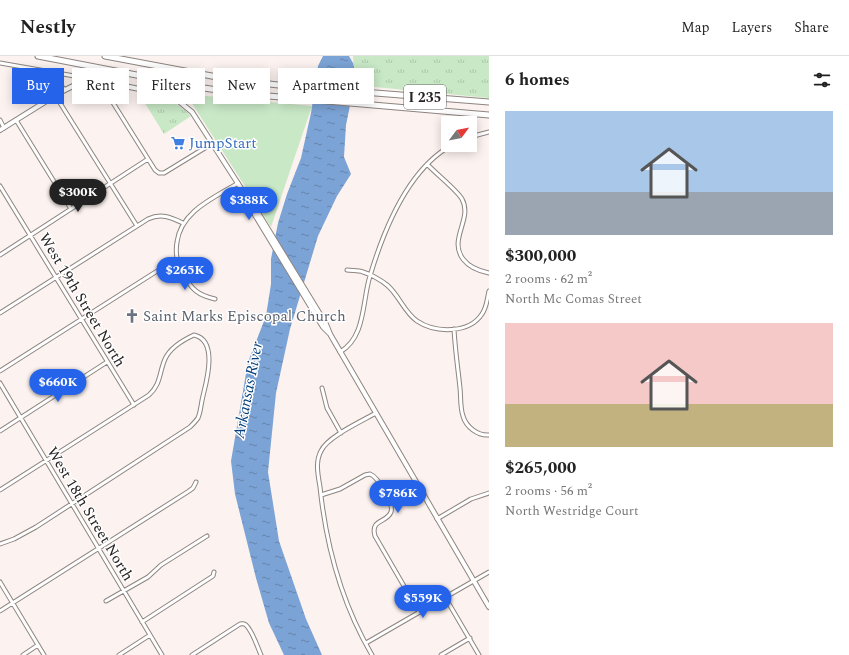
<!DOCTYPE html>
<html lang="en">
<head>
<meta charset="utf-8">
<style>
  body { margin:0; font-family:Spectral,serif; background:#f6f6f6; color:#222; height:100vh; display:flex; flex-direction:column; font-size:15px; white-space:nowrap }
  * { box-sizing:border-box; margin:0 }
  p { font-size:13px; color:#767676 }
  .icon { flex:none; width:22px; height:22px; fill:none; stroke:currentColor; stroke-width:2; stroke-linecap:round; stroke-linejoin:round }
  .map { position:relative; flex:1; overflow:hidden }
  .sheet { display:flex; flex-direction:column; background:#fff; width:360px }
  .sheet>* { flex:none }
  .top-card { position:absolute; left:12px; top:12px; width:380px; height:36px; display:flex; gap:8px }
  .needle { width:26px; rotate:58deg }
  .controls { position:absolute; left:441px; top:60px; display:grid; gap:8px }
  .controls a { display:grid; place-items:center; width:36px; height:36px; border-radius:0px; background:#fff; box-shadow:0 2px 10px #0003; font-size:20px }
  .price { position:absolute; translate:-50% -34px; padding:0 9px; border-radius:14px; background:#2563eb; color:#fff; font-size:13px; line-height:26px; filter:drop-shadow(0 1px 2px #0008) }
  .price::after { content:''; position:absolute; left:50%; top:24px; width:12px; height:9px; margin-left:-6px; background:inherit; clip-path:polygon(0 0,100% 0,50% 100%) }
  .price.on { background:#222; color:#fff }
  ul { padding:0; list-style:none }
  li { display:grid; align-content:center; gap:8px; height:212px; padding:0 16px }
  li span { display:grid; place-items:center; height:124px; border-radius:0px; color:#555 }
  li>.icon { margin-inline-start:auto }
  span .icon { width:72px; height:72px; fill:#fffc; stroke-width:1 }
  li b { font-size:17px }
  h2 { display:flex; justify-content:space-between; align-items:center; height:48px; padding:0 16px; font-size:17px }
  .tag { padding:0 14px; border-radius:0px; background:#fff; box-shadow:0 2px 10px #0003; font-size:14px; line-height:36px }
  .tag.on { background:#2563eb; color:#fff }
  header { display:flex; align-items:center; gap:24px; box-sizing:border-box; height:56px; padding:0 20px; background:#fff; border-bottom:1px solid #e0e0e0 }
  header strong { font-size:19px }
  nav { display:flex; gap:22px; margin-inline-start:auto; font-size:14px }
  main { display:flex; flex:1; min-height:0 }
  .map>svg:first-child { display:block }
  .grass { fill:url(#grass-tufts) }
  .park { fill:#c8e8c6 }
  .water { fill:url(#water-ripples) }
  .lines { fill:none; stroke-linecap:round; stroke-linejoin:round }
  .minor-casing { stroke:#8d8581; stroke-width:5 }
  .secondary-casing { stroke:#8d8581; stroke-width:6 }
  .motorway-casing { stroke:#8d8581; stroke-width:7 }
  .minor { stroke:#fff; stroke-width:3 }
  .secondary { stroke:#fff; stroke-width:4 }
  .motorway { stroke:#fff; stroke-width:5 }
  .labels { text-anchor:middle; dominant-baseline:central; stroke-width:3; stroke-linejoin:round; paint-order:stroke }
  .shield { fill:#fff; stroke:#676564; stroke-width:1 }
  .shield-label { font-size:14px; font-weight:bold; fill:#262322 }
  .shop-label { font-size:15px; fill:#366cbe; stroke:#fff; text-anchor:start }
  .street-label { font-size:15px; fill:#262322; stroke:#fff }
  .worship-label { font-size:15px; fill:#5b616d; stroke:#fff; text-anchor:start }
  .water-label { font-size:16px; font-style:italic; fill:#043f7b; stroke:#fff }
</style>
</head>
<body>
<header>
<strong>Nestly</strong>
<nav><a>Map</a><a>Layers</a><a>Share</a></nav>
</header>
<main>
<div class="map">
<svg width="489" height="599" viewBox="0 0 489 599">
  <defs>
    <pattern id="grass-tufts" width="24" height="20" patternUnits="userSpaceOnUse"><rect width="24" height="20" fill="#c8e8c6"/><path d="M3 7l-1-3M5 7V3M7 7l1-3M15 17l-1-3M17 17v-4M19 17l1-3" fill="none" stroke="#acc7aa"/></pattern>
    <pattern id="water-ripples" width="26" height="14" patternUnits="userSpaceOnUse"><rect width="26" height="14" fill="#7ba3d5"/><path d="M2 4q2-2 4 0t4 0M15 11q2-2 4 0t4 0" fill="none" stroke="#6584ac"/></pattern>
  </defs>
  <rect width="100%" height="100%" fill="#fcf2ef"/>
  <path class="grass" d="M353,0H489V42L354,29Z
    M138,36C160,41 175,43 191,60L164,78Z"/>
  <path class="park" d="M186,38L312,50L271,171Z"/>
  <path class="water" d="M323,0H349L353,7L356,20L346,69L344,101L351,118L337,140L318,180L290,273L276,337L268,416L279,485L306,563L322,599H284L269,567L256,522L235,438L231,405L248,306L266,260L271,228V203L278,167L287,138L301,102L311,57L318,10Z"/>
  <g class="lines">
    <defs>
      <path id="minor" d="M0,7L80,21L88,24
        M40,16C52,18 57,24 64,33
        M110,27L108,36L110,42L155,114L159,117H164L213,87
        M55,39L137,170
        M0,64L4,72
        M16,64L71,153
        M470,81L489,76
        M427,108C435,117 457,134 462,143C473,163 448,183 463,203C469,211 479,215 489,217
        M0,130L134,349
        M0,199L148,103
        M347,214C352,215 358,214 363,216C370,218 381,224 387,229C399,239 404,256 417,265C435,277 469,278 482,258C487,251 487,243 489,235
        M215,243C198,239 192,234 183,218C177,208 175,198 177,186C181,155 214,142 238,127
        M0,257L148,163C161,157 170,161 183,167
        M454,273C455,293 458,313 460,332C461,341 460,352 463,360C466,371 478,380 489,379
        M340,296C366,281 362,245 370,220C384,173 408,113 452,89
        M0,315L176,203
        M0,327L162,599
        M322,332L327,352L341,377
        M0,375L107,306
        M0,434L149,339C161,328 159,317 165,303C170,292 183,284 194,279C218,284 207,324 203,340C201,347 201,355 198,362C196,365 193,368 190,371L36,471L14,483L0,488
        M321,439L340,433L365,419L370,418C378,421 394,448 391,456C387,467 370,463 375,480L419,556
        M437,463L471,443L489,437
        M0,526L44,599
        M445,541L479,599
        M106,545L148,521L161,509L207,480
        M0,555L189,435L193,432L196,426
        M142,566L213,520L214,516
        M366,587L489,516
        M23,599L38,589
        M119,599L150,579
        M192,599L240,568C243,568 244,567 246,569C253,576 257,590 261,599
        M372,599C342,548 326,489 320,431C318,419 315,406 321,395C327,381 362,365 376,357
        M441,599L470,582"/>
      <path id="secondary" d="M0,74L61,36L81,26L89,24L100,25L164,38L176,43L192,56L248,143L252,147L326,268L330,278L489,551
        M248,143L249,149L323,271L329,277"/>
      <path id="motorway" d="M38,0L204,32L244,38L489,59
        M105,0L233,24L287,30L489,46"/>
    </defs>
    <use href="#minor" class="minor-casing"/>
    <use href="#secondary" class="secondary-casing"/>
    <use href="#motorway" class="motorway-casing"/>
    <use href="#minor" class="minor"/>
    <use href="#secondary" class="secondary"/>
    <use href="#motorway" class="motorway"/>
  </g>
  <defs>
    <symbol id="supermarket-bare" viewBox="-9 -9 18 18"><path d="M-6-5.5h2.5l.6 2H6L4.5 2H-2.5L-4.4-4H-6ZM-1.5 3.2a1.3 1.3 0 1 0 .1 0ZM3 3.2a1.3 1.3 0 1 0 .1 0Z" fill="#3f7fe0" stroke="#fff" stroke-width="2.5" paint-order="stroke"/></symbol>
    <symbol id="church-bare" viewBox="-9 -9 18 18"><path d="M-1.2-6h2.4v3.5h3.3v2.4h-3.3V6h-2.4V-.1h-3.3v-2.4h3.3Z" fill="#6b7280" stroke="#fff" stroke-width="2.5" paint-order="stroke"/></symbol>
  </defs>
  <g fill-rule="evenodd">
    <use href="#supermarket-bare" x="168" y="77" width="20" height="20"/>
    <use href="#church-bare" x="122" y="250" width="20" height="20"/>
  </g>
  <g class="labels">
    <rect class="shield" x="404" y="29" width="42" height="24" rx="3"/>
    <g class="shield-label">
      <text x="425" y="41">I 235</text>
    </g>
    <g class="shop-label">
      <text x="189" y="87">JumpStart</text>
    </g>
    <g class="street-label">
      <text transform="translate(82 244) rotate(59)">West 19th Street North</text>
      <text transform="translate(90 458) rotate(59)">West 18th Street North</text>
    </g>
    <g class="worship-label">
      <text x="143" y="260">Saint Marks Episcopal Church</text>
    </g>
    <g class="water-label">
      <text transform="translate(248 334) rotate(-79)">Arkansas River</text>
    </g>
  </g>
</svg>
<div class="controls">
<a><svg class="needle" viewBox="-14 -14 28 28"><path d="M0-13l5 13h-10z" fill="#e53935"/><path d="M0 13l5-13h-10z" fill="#767676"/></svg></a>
</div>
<b class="price on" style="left:78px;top:157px">$300K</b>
<b class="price" style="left:249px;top:165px">$388K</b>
<b class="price" style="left:185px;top:235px">$265K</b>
<b class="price" style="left:58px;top:347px">$660K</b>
<b class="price" style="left:398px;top:458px">$786K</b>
<b class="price" style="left:423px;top:563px">$559K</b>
<div class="top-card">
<a class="tag on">Buy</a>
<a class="tag">Rent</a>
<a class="tag">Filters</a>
<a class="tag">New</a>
<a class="tag">Apartment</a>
</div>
</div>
<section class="sheet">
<h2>6 homes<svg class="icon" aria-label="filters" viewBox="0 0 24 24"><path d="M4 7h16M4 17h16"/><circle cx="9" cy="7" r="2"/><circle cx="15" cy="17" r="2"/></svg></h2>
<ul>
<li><span style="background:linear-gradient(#a9c7e8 65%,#9aa5b1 0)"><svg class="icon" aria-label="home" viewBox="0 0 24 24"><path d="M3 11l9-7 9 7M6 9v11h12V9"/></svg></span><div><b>$300,000</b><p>2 rooms · 62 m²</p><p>North Mc Comas Street</p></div></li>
<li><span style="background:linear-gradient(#f6c9c9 65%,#c2b280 0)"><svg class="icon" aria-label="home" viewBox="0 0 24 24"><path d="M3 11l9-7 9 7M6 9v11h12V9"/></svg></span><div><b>$265,000</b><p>2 rooms · 56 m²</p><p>North Westridge Court</p></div></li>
</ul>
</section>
</main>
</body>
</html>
